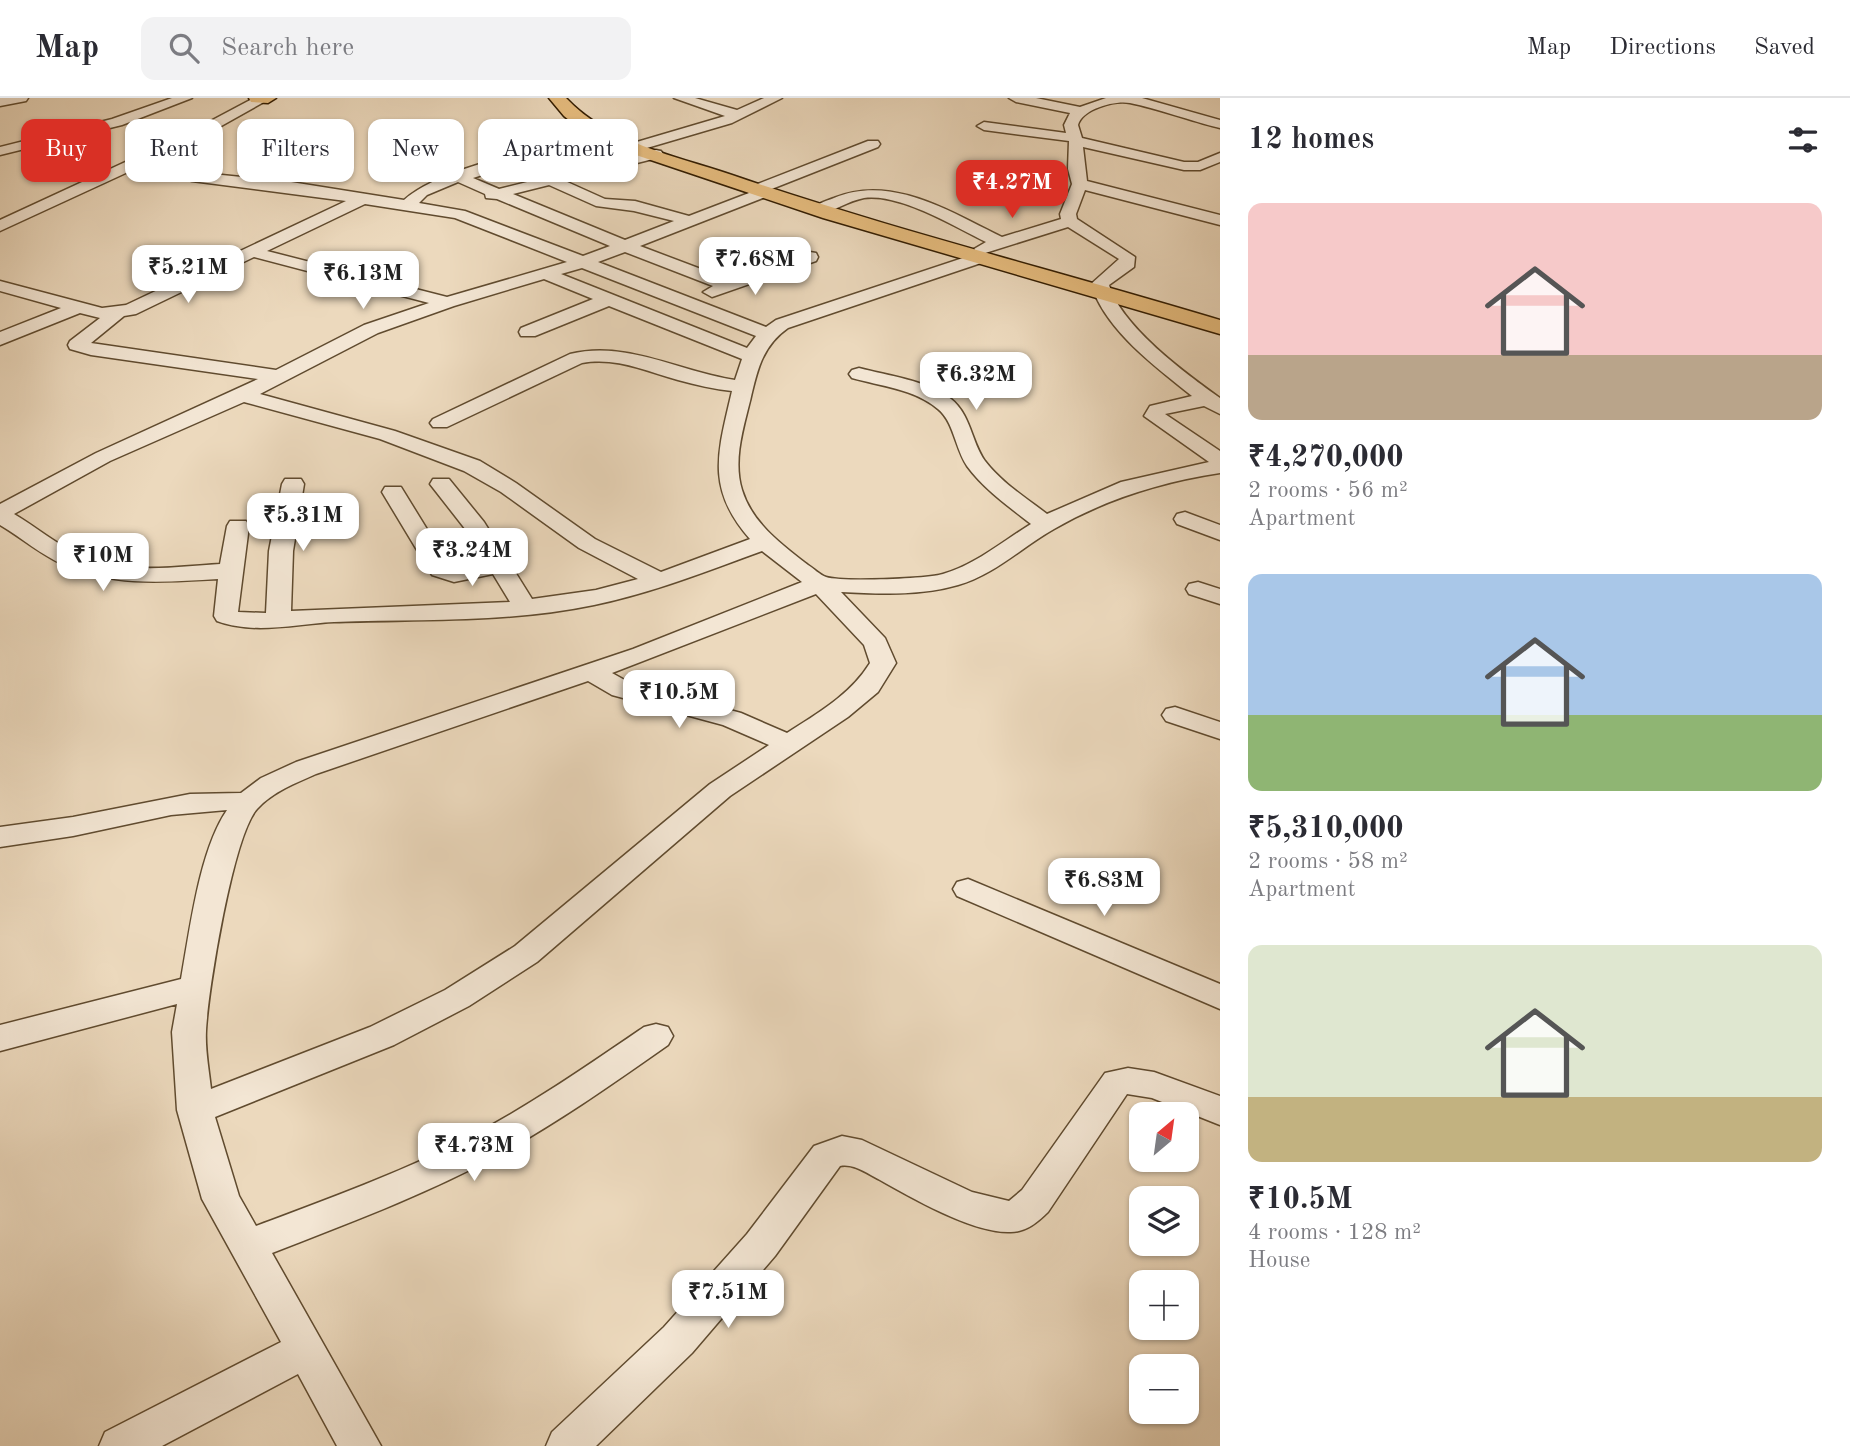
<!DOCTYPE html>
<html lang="en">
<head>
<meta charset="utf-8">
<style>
  body { margin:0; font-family:"Old Standard TT",serif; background:#f2f2f3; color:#2b2b33; height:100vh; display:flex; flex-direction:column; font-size:26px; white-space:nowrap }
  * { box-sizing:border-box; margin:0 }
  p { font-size:23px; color:#7c7c81 }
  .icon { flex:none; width:38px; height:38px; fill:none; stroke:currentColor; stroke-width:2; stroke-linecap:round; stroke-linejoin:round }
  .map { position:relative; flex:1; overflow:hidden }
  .side { display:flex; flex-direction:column; background:#fff; width:630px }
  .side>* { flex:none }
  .guide { position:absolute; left:21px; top:21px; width:665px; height:63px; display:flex; gap:14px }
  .needle { width:46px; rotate:29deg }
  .tools { position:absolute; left:1129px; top:1004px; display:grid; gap:14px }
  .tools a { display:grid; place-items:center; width:70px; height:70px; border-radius:14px; background:#fff; box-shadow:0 2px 5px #0004; font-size:35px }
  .price { position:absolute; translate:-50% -60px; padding:0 16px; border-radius:14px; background:#fff; color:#222; font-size:23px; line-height:46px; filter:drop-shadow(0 2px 4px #0008) }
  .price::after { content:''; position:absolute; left:50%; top:42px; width:21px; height:16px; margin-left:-10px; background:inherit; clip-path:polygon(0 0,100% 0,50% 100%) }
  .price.current { background:#d93025; color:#fff }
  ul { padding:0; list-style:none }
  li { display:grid; align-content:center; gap:14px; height:371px; padding:0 28px }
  li span { display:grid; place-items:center; height:217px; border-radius:14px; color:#555 }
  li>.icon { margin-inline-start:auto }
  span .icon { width:126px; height:126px; fill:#fffc; stroke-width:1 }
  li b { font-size:30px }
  h2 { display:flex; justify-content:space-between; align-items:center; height:84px; padding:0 28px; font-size:30px }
  .chip { padding:0 24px; border-radius:14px; background:#fff; box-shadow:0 2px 5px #0004; font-size:24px; line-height:63px }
  .chip.current { background:#d93025; color:#fff }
  header { display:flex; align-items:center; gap:42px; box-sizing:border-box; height:98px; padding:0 35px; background:#fff; border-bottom:2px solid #e1e1e2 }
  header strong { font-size:33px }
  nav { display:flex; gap:38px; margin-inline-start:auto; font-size:24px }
  .search { width:490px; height:63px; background:#f2f2f3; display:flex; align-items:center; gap:18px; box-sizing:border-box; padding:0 24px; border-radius:14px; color:#7c7c81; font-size:26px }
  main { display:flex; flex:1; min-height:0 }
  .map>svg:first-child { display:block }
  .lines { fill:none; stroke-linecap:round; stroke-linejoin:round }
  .minor-casing { stroke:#604b2f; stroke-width:3 }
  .major-casing { stroke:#321c00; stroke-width:3 }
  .minor { fill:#f3e6d4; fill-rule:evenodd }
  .major { fill:#e6bc7e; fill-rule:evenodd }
</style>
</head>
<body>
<header>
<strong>Map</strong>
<div class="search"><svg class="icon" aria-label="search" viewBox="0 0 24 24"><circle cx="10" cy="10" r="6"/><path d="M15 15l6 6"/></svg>Search here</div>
<nav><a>Map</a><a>Directions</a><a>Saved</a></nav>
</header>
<main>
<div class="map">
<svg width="1220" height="1348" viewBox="0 0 1220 1348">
  <rect width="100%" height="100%" fill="#ecd9bd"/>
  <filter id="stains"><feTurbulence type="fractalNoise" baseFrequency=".00286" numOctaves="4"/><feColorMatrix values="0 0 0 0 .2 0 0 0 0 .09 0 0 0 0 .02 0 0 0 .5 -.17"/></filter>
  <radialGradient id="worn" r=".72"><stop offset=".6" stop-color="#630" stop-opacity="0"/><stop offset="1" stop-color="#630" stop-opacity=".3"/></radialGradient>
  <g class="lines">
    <defs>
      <path id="minor" d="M0,0H28L26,3L0,8Z
        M172,0H192L122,27L0,57V49L112,21Z
        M254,0H271L198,41L153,62L193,74L291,84L404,102C442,67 555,47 608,34L613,35V41L535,60L473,80L499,91L656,52L661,53L663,56L661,59L565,83L605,101L635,103L689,118L749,95L747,92L750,89L868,43H878L880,46L878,49L769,92L771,95L768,98L640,148L730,182L810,154L816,155L818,159L816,163L712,199L703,194L713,188L625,154L598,164L766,229L776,222L978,155L974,151L986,144C955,129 900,95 864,100C848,103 834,113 818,117L810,112C816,106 826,103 834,100C892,76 950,114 1002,139L1061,121L1060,116L1072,86L1068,71L1069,43L984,32L977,28L984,24L1066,35L1064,27L1070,15L1016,4L1009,0H1036L1080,9L1106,0H1142L1220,22V30C1190,23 1160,11 1130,5C1115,2 1082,11 1078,27L1082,40L1184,64H1198L1220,55V64L1200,72H1184L1083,49L1087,83L1220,117V127L1085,92L1076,116L1077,121L1135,159L1134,169L1109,187C1122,229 1185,275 1220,300V316L1204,308L1165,316L1220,353V375C1161,384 1106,401 1054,431C1022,449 994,477 958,487C920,498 880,496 841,494L885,540L896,565L878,594L848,619L730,698L537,864L469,908L394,947L215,1019L239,1098L256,1128C328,1101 400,1075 468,1040C529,1008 587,968 644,929L656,926L668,929L673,938L668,947C611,987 554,1027 493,1060C422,1098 346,1126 272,1155L381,1348H337L298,1276L162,1348H99L105,1334L281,1244L202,1101L177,1012L172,934L177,906L0,953V927L181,881C190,832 199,753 227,712L171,717L73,738L0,749V729L73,719L190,696L241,695L261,680L296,664L633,551L802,484L762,453C707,473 652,495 594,507C509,525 421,521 334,524C295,526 255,537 217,523L214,518L218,481C166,484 113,489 64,467C41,457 22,440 0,427V406L96,355L258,281L91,257L70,251L68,247L70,243L100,220L80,215L0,247V234L61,210L0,193V183L102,210L126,207L346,103L192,83L141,68L0,133V122L188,35ZM458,84L485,96L486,100L497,101L610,148L583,158L465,113L419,105L427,97ZM549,87L596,108L634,113L674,123L625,142L513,96ZM365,106L455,120L567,164L447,199L267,153ZM1068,129L1119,161L1091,186C1105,232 1156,269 1192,298L1150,308L1144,318L1209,364L1121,384L1047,416C1026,400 1001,384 985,363C971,343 971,317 951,301C926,282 889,278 859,270L852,272L849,276L852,280C880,288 915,291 938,311C954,324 955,350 967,368C984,391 1008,408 1031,426C1003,443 975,467 943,476C926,481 841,484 826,479C820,477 813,470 808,467C782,447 752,425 742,392C733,363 743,331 750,303C757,273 762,248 788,230L984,164L986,160L982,156ZM254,159L429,205L364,227L276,272L91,245L124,218L136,216ZM582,170L756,238L747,250L561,176ZM544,181L593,201L521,230L519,234L521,238H535L609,208L742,261L735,282C680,274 627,242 570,256L433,321L430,325L433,329H447L582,265C617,259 645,273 678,282C696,287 714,291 732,293C718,354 705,390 750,441L661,474L595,441L516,385L480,363L395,333L260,296L378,235L454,208ZM244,304L380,341L464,373L501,394L579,450L638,481L596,492L532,501L484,424L449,381H433L430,386L466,432L485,463L456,470L449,467L401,389H385L382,394L432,477L454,484L493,476L510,504L291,513L293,453L304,386L301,381H285L282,386L269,453L266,515L238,514L249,428L246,423H230L227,428L220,466C174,469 123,477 79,457C56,446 36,429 14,416L110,363ZM816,496L864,547L870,565C850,597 818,615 787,635L741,615L630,585L612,575ZM588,583L612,597L723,627L769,647L710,686L515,848L445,892L370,929L211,991C209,972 205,952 206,933C208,892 233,738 257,711C272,694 296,685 316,676Z
        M674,0H695L737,12L764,0H782L732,25L640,52H630L628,49L630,46L725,18Z
        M1185,414L1220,427V442L1177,426L1174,421L1177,416Z
        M1198,484L1220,491V506L1189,496L1186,491L1189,486Z
        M1175,609L1220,624V641L1166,623L1162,617L1166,611Z
        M968,781L1220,886V911L957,798L953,791L957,784Z
        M1128,970L1154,974L1220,998V1027L1152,1000L1127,996L1048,1114C1038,1124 1026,1134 1011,1134C974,1136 912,1100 880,1082C868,1076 854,1065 840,1068L775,1158L692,1255L596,1348H546L552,1334L664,1229L747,1136L814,1048L842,1038L862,1042L972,1094L1009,1103L1022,1092L1105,975Z"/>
      <path id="major" d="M249,0H276L268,5L251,4Z
        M549,0H566C608,45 676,58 732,77C893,132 1058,173 1220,222V236L823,120L636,57L580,31L564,18Z"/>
    </defs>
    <use href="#minor" class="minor-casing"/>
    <use href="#major" class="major-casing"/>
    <use href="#minor" class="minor"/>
    <use href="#major" class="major"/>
  </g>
  <rect width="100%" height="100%" filter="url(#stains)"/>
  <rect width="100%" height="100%" fill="url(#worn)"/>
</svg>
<div class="tools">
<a><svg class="needle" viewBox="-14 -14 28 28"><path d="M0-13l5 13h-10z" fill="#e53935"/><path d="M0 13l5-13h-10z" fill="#7c7c81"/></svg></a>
<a><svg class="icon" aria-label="layers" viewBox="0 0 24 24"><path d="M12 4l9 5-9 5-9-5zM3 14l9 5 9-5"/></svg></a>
<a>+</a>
<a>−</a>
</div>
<b class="price current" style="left:1012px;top:122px">₹4.27M</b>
<b class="price" style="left:755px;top:199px">₹7.68M</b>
<b class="price" style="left:188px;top:207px">₹5.21M</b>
<b class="price" style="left:363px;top:213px">₹6.13M</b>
<b class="price" style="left:976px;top:314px">₹6.32M</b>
<b class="price" style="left:303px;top:455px">₹5.31M</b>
<b class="price" style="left:472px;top:490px">₹3.24M</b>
<b class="price" style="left:103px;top:495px">₹10M</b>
<b class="price" style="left:679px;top:632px">₹10.5M</b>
<b class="price" style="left:1104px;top:820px">₹6.83M</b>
<b class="price" style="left:474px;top:1085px">₹4.73M</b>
<b class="price" style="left:728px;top:1232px">₹7.51M</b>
<div class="guide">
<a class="chip current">Buy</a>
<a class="chip">Rent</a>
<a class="chip">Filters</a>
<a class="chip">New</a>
<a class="chip">Apartment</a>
</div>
</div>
<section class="side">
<h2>12 homes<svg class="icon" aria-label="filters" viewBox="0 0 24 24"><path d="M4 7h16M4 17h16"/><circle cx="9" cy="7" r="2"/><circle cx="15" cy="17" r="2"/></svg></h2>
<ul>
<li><span style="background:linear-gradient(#f6c9c9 70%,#b9a48a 0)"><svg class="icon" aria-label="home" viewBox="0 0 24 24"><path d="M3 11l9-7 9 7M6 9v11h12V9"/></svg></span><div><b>₹4,270,000</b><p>2 rooms · 56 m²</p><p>Apartment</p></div></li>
<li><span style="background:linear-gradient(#a9c7e8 65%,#8fb573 0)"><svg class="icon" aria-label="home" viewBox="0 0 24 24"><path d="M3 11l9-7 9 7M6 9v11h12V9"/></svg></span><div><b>₹5,310,000</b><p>2 rooms · 58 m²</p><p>Apartment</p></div></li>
<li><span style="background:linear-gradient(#dfe7d0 70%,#c2b280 0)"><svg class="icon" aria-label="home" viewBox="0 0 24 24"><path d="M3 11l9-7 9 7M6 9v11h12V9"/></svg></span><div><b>₹10.5M</b><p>4 rooms · 128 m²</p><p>House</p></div></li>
</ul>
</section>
</main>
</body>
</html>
